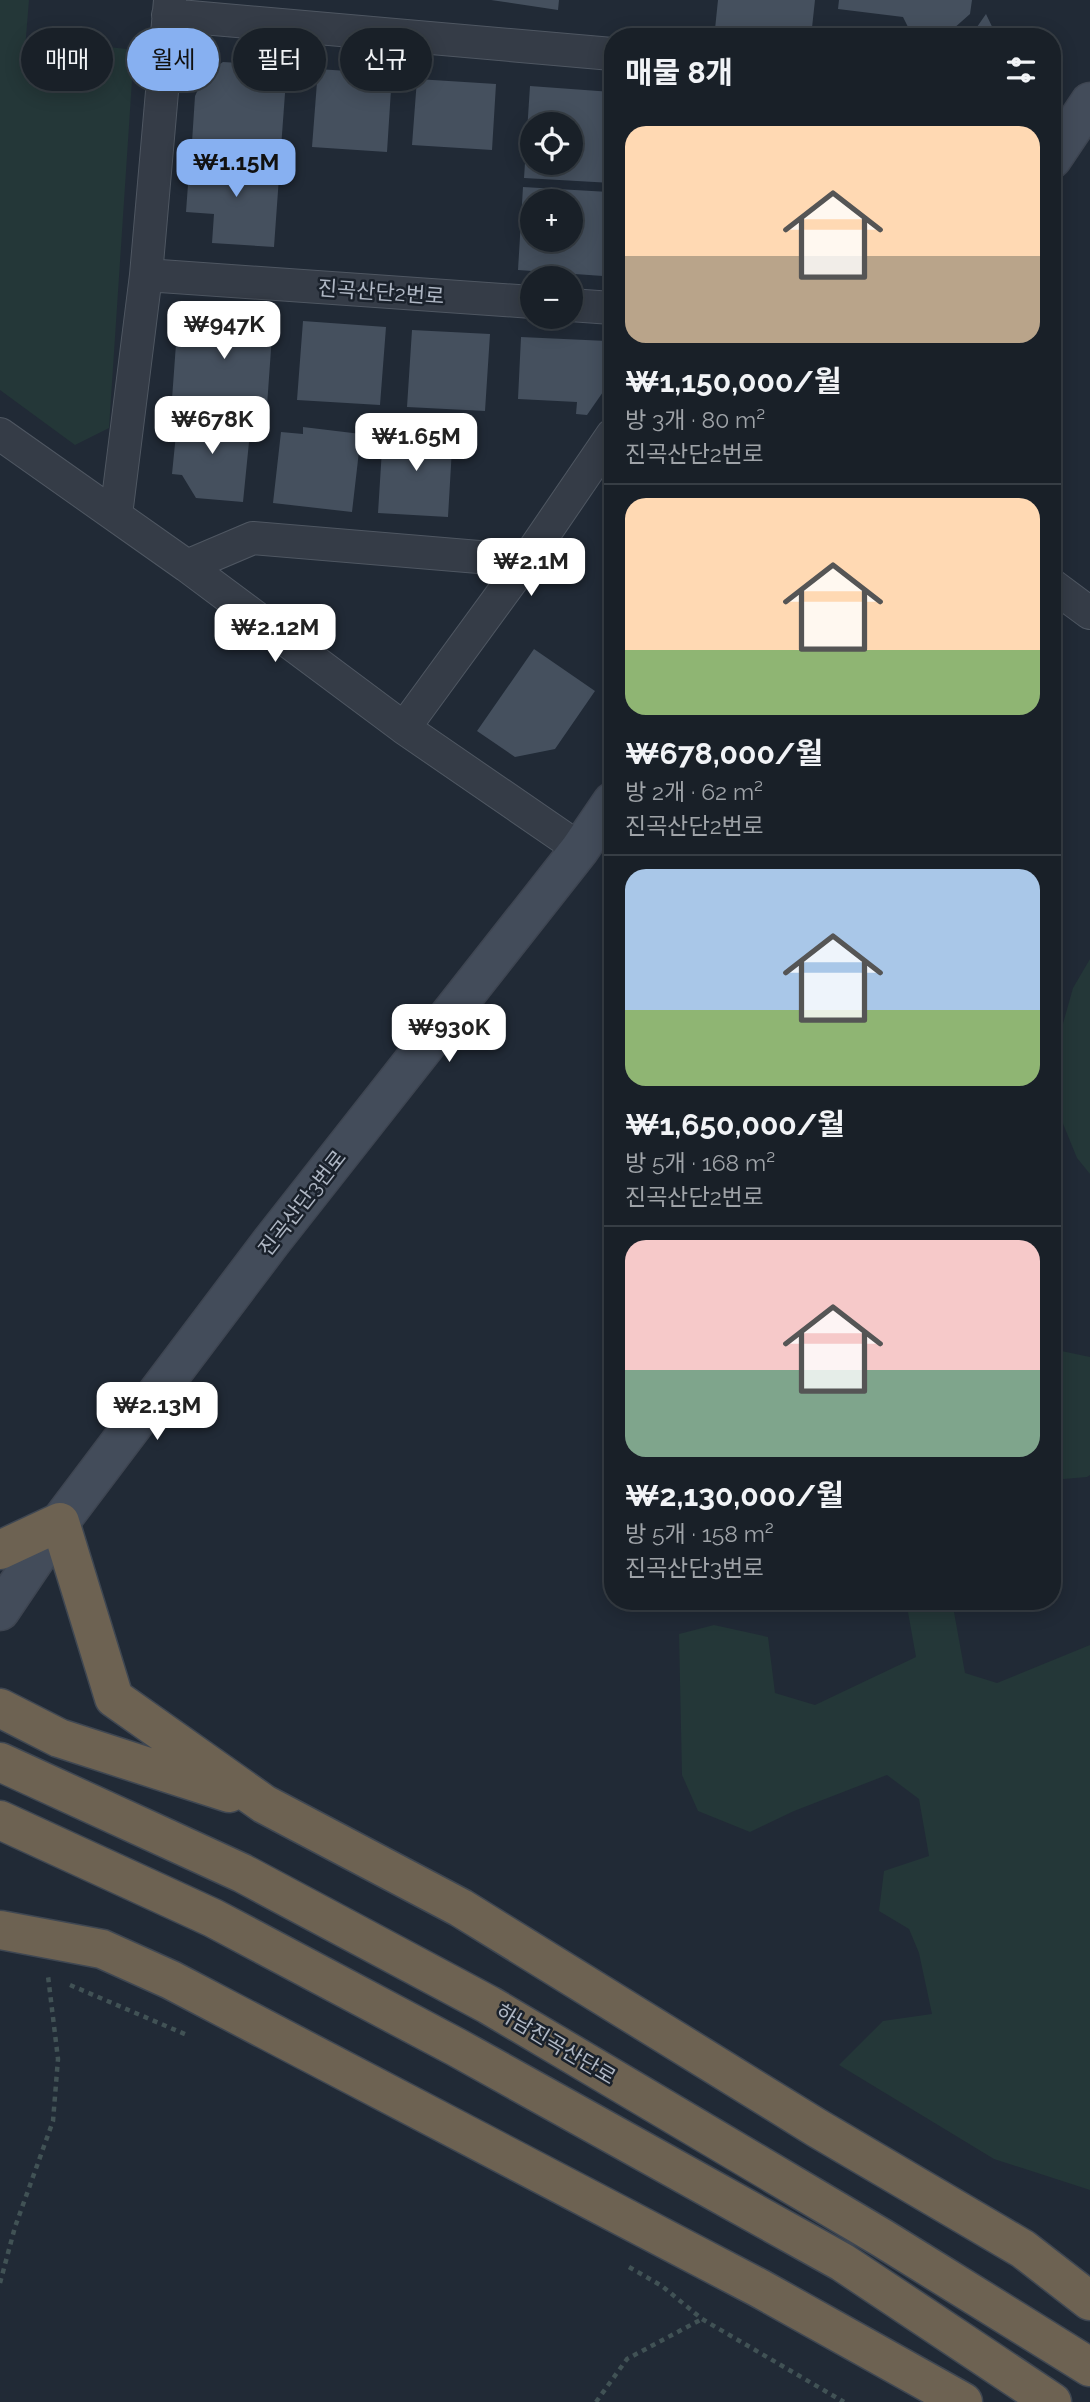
<!DOCTYPE html>
<html lang="ko">
<head>
<meta charset="utf-8">
<style>
  body { margin:0; font-family:Raleway,"Noto Sans KR",sans-serif; background:#262d34; color:#f1f3f6; height:100vh; display:flex; flex-direction:column; font-size:26px; white-space:nowrap }
  * { box-sizing:border-box; margin:0 }
  p { font-size:23px; color:#9fa3a8 }
  .icon { flex:none; width:38px; height:38px; fill:none; stroke:currentColor; stroke-width:2; stroke-linecap:round; stroke-linejoin:round }
  .map { position:relative; flex:1; overflow:hidden }
  .side { position:absolute; left:604px; top:28px; width:457px; height:1582px; display:flex; flex-direction:column; background:#192028; border-radius:28px; box-shadow:0 4px 18px #0003,0 0 0 2px #373e45 }
  .side>* { flex:none }
  .top-card { position:absolute; left:21px; top:28px; width:478px; height:63px; display:flex; gap:14px }
  .buttons { position:absolute; left:520px; top:112px; display:grid; gap:14px }
  .buttons a { display:grid; place-items:center; width:63px; height:63px; border-radius:50%; background:#192028; box-shadow:0 4px 18px #0003,0 0 0 2px #373e45; font-size:35px }
  .price { position:absolute; translate:-50% -60px; padding:0 16px; border-radius:14px; background:#fff; color:#222; font-size:23px; line-height:46px; filter:drop-shadow(0 2px 4px #0008) }
  .price::after { content:''; position:absolute; left:50%; top:42px; width:21px; height:16px; margin-left:-10px; background:inherit; clip-path:polygon(0 0,100% 0,50% 100%) }
  .price.current { background:#87b0f1; color:#111 }
  ul { padding:0; list-style:none }
  li { display:grid; align-content:center; gap:14px; height:371px; padding:0 21px }
  li+li { border-top:2px solid #373e45 }
  li span { display:grid; place-items:center; height:217px; border-radius:21px; color:#555 }
  li>.icon { margin-inline-start:auto }
  span .icon { width:126px; height:126px; fill:#fffc; stroke-width:1 }
  li b { font-size:30px }
  h2 { display:flex; justify-content:space-between; align-items:center; height:84px; padding:0 21px; font-size:30px }
  .chip { padding:0 24px; border-radius:32px; background:#192028; box-shadow:0 4px 18px #0003,0 0 0 2px #373e45; font-size:24px; line-height:63px }
  .chip.current { background:#87b0f1; color:#111 }
  .map>svg:first-child { display:block }
  .green { fill:#243738 }
  .building { fill:#45505e; fill-rule:evenodd }
  .lines { fill:none; stroke-linecap:round; stroke-linejoin:round }
  .street-casing { stroke:#4f5762; stroke-width:34 }
  .secondary-casing { stroke:#3e4551; stroke-width:41 }
  .highway-casing { stroke:#3f4752; stroke-width:41 }
  .path { stroke:#415255; stroke-width:4.5; stroke-dasharray:5 5; stroke-linecap:butt }
  .street { stroke:#353c47; stroke-width:32 }
  .secondary { stroke:#434c5a; stroke-width:38 }
  .highway { stroke:#6d6252; stroke-width:38 }
  .labels { text-anchor:middle; dominant-baseline:central; stroke-width:5; stroke-linejoin:round; paint-order:stroke }
  .street-label { font-size:21px; fill:#afb7c4; stroke:#1a212b }
</style>
</head>
<body>
<div class="map">
<svg width="1090" height="2402" viewBox="0 0 1090 2402">
  <rect width="100%" height="100%" fill="#212a36"/>
  <path class="green" d="M0,0H29L25,49L84,44L134,50L109,428L75,445L0,390Z
    M1090,959V1174L1077,1158L1057,1109V1045L1073,988Z
    M1052,1349L1090,1357V1475L1087,1477L1052,1480Z
    M906,1601H952L965,1673L997,1683L1090,1645V2190L994,2159L839,2065L883,2021L932,2014L919,1953L909,1929L879,1911L884,1871L929,1856L919,1799L887,1775L794,1811L750,1832L698,1811L682,1775L679,1634L714,1625L768,1637L775,1693L815,1705L916,1657Z"/>
  <path class="building" d="M491,0H559L558,10Z
    M718,0H815L811,37H779L715,29Z
    M839,0H972L970,14L944,37H913L903,17L838,9Z
    M986,14L997,37H970Z
    M223,62L287,66L281,148L192,142L195,96L206,73Z
    M318,69L392,74L387,152L312,147Z
    M417,79L496,84L492,150L412,145Z
    M530,86L612,92V183L524,178ZM532,124H570V163H532Z
    M190,157L280,163L274,247L212,243L214,214L186,212Z
    M523,187L609,192L603,276L518,270ZM532,201H570V240H532Z
    M193,315L273,321L267,406L172,399L177,330L193,331Z
    M303,321L386,327L380,405L297,400Z
    M412,330L490,334L485,411L407,407Z
    M521,337L607,341L612,354V379L587,415L576,414L577,402L518,399Z
    M178,414L251,422L243,502L196,498L182,475L172,474Z
    M303,427L361,434L352,512L273,503L281,432L303,434Z
    M400,428L453,431L448,517L378,513L383,433L400,434Z
    M534,649L595,691L555,749L515,757L477,731Z"/>
  <g class="lines">
    <defs>
      <path id="street" d="M168,15L612,54
        M146,275L532,302
        M570,305L612,308
        M0,434L187,566L404,728L580,849
        M116,515L146,275L170,0
        M187,566L253,538L526,561
        M1052,585L1090,613
        M404,728L526,561L612,435"/>
      <path id="secondary" d="M1052,159L1090,102
        M0,1611L60,1522L271,1242L580,849L612,802"/>
      <path id="highway" d="M0,1550L60,1522L114,1698L264,1804L461,1908L817,2128L1023,2249L1090,2301
        M0,1708L59,1738L229,1793
        M0,1762L242,1873L489,2005L882,2238L1090,2367
        M0,1820L213,1918L456,2047L842,2262L1052,2402
        M0,1930L102,1949L171,1980L759,2288L963,2402"/>
    </defs>
    <use href="#street" class="street-casing"/>
    <use href="#secondary" class="secondary-casing"/>
    <use href="#highway" class="highway-casing"/>
    <path class="path" d="M70,1985L187,2035
      M629,2267L662,2286L702,2319L844,2402
      M0,2283L15,2227L53,2121L58,2059L48,1976
      M596,2402L627,2359L702,2319"/>
    <use href="#street" class="street"/>
    <use href="#secondary" class="secondary"/>
    <use href="#highway" class="highway"/>
  </g>
  <g class="labels">
    <g class="street-label">
      <text transform="translate(381 292) rotate(4)">진곡산단2번로</text>
      <text transform="translate(302 1203) rotate(-52)">진곡산단3번로</text>
      <text transform="translate(556 2044) rotate(31)">하남진곡산단로</text>
    </g>
  </g>
</svg>
<div class="buttons">
<a><svg class="icon" aria-label="locate" viewBox="0 0 24 24"><circle cx="12" cy="12" r="6"/><path d="M12 2v4M12 18v4M2 12h4M18 12h4"/></svg></a>
<a>+</a>
<a>−</a>
</div>
<b class="price current" style="left:236px;top:199px">₩1.15M</b>
<b class="price" style="left:224px;top:361px">₩947K</b>
<b class="price" style="left:212px;top:456px">₩678K</b>
<b class="price" style="left:416px;top:473px">₩1.65M</b>
<b class="price" style="left:531px;top:598px">₩2.1M</b>
<b class="price" style="left:275px;top:664px">₩2.12M</b>
<b class="price" style="left:449px;top:1064px">₩930K</b>
<b class="price" style="left:157px;top:1442px">₩2.13M</b>
<div class="top-card">
<a class="chip">매매</a>
<a class="chip current">월세</a>
<a class="chip">필터</a>
<a class="chip">신규</a>
</div>
<section class="side">
<h2>매물 8개<svg class="icon" aria-label="filters" viewBox="0 0 24 24"><path d="M4 7h16M4 17h16"/><circle cx="9" cy="7" r="2"/><circle cx="15" cy="17" r="2"/></svg></h2>
<ul>
<li><span style="background:linear-gradient(#ffd9b3 60%,#b9a48a 0)"><svg class="icon" aria-label="home" viewBox="0 0 24 24"><path d="M3 11l9-7 9 7M6 9v11h12V9"/></svg></span><div><b>₩1,150,000/월</b><p>방 3개 · 80 m²</p><p>진곡산단2번로</p></div></li>
<li><span style="background:linear-gradient(#ffd9b3 70%,#8fb573 0)"><svg class="icon" aria-label="home" viewBox="0 0 24 24"><path d="M3 11l9-7 9 7M6 9v11h12V9"/></svg></span><div><b>₩678,000/월</b><p>방 2개 · 62 m²</p><p>진곡산단2번로</p></div></li>
<li><span style="background:linear-gradient(#a9c7e8 65%,#8fb573 0)"><svg class="icon" aria-label="home" viewBox="0 0 24 24"><path d="M3 11l9-7 9 7M6 9v11h12V9"/></svg></span><div><b>₩1,650,000/월</b><p>방 5개 · 168 m²</p><p>진곡산단2번로</p></div></li>
<li><span style="background:linear-gradient(#f6c9c9 60%,#7fa58c 0)"><svg class="icon" aria-label="home" viewBox="0 0 24 24"><path d="M3 11l9-7 9 7M6 9v11h12V9"/></svg></span><div><b>₩2,130,000/월</b><p>방 5개 · 158 m²</p><p>진곡산단3번로</p></div></li>
</ul>
</section>
</div>
</body>
</html>
